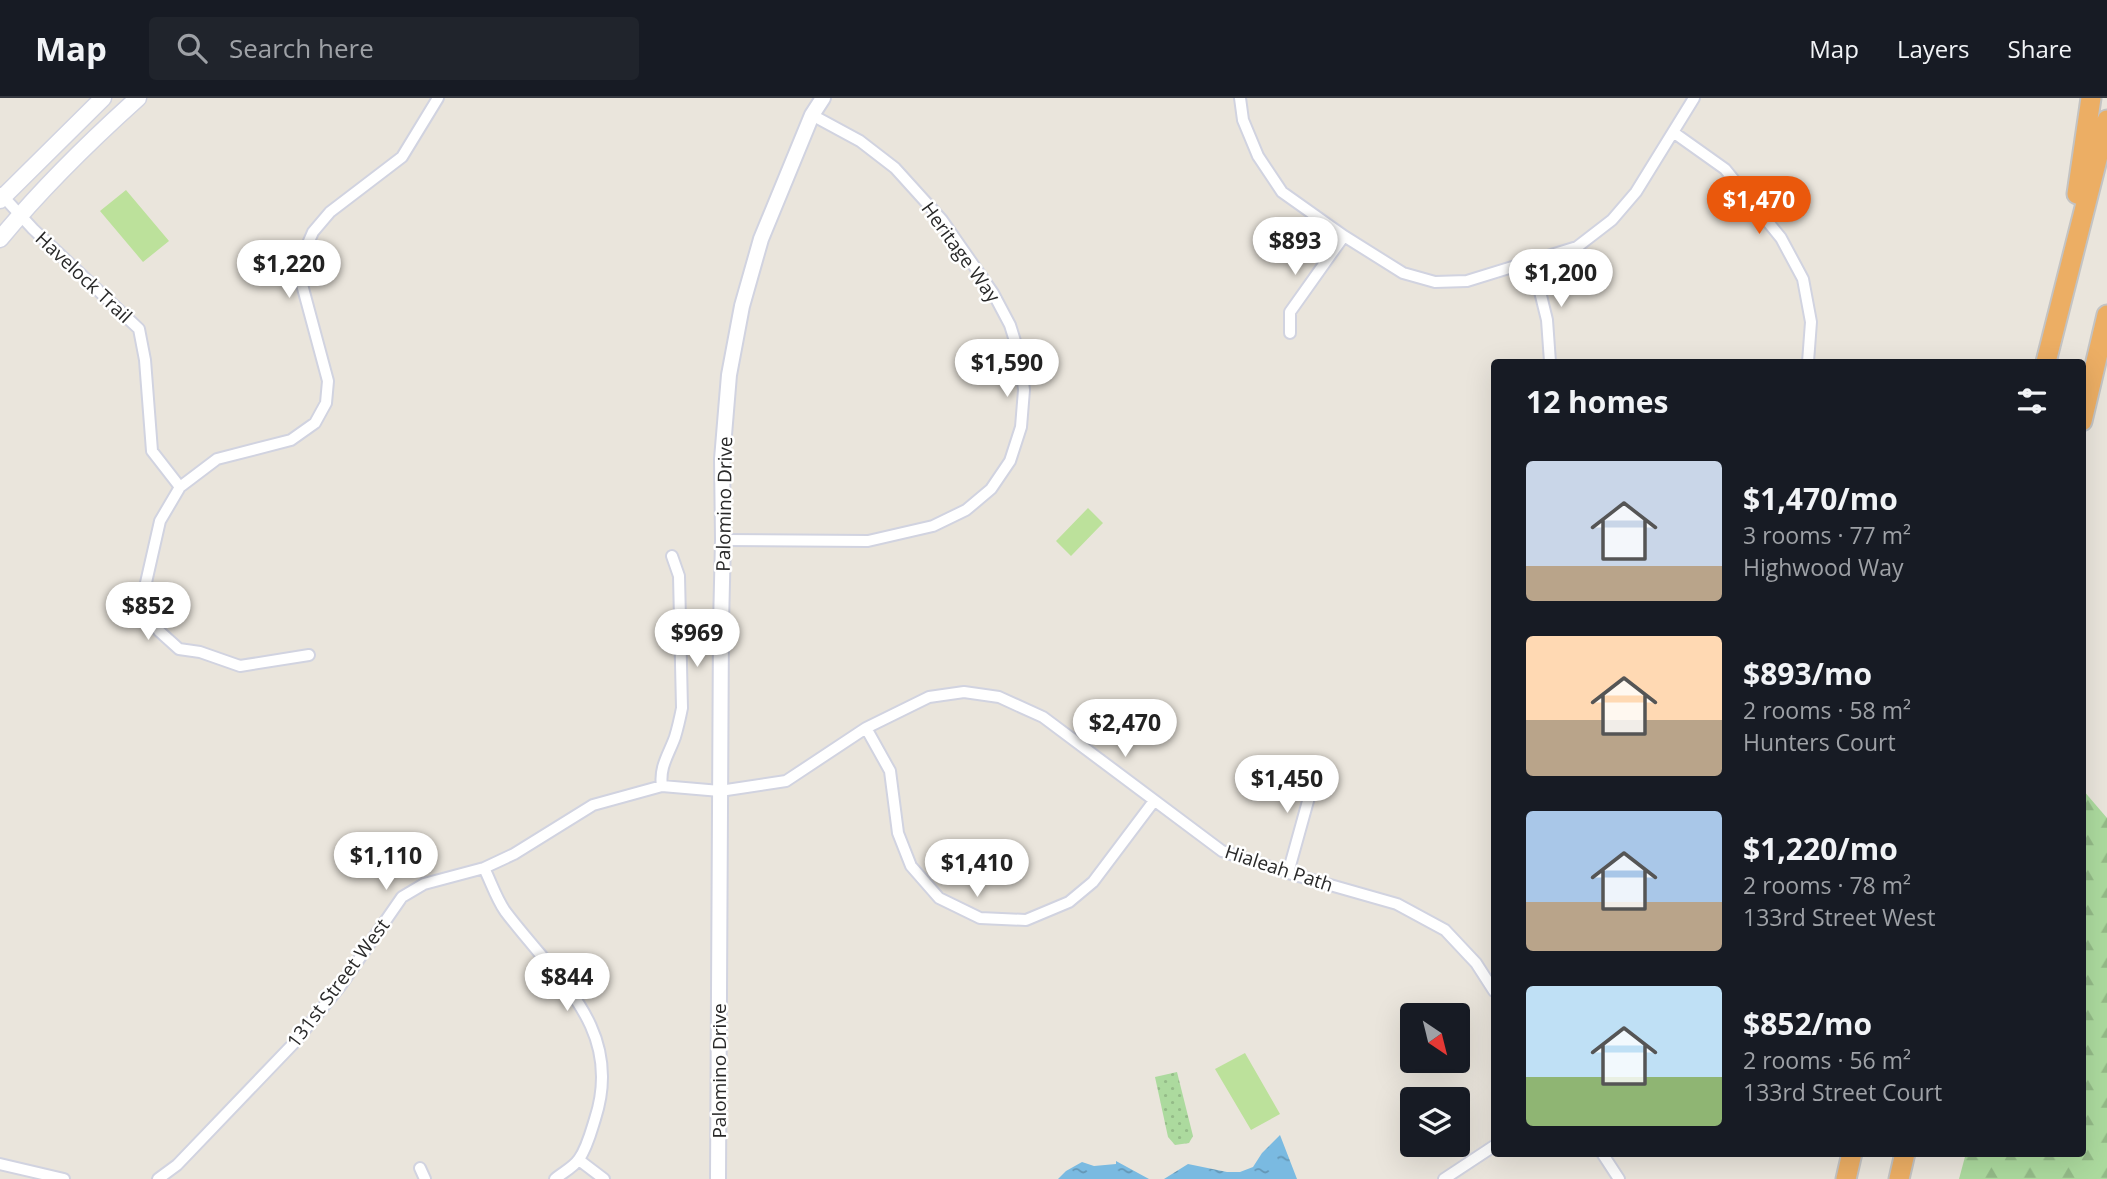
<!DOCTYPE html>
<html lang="en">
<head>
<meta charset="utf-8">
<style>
  body { margin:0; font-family:"Open Sans",sans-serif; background:#20242c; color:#f1f3f6; height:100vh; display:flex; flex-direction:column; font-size:26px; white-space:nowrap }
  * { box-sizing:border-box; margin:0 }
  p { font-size:23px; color:#9ea1a6 }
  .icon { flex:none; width:38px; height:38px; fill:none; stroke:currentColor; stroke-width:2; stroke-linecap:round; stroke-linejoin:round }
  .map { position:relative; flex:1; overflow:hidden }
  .sheet { position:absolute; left:1491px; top:261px; width:595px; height:798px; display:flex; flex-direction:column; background:#171b24; border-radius:7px; box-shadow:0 7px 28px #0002 }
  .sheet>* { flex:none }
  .needle { width:46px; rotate:145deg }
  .buttons { position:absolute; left:1400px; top:905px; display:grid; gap:14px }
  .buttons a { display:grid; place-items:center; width:70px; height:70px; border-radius:7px; background:#171b24; box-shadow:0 7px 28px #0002; font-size:35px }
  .price { position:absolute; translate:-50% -60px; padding:0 16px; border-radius:24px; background:#fff; color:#222; font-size:23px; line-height:46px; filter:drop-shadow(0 2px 4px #0008) }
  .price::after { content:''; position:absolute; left:50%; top:42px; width:21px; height:16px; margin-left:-10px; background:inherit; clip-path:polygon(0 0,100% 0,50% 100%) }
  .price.on { background:#ea580c; color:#fff }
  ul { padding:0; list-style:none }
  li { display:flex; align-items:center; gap:21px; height:175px; padding:0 35px }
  li span { display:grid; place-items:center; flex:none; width:196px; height:140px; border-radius:7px; color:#555 }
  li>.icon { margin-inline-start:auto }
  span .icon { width:84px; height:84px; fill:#fffc; stroke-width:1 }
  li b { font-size:30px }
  h2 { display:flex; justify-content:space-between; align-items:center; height:84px; padding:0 35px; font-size:30px }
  header { display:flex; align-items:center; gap:42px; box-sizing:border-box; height:98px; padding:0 35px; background:#171b24; border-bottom:2px solid #363941 }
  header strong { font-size:33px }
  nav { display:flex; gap:38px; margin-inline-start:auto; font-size:24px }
  .search { width:490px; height:63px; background:#20242c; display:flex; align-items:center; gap:18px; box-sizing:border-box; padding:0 24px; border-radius:7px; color:#9ea1a6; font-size:26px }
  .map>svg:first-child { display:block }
  .green { fill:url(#green-dots) }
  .forest { fill:url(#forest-firs) }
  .pitch { fill:#bce19b }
  .water { fill:url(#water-ripples) }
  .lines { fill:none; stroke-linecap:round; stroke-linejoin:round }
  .minor-casing { stroke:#d1d3e0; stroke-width:14 }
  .tertiary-casing { stroke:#d1d3e0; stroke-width:18 }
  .secondary-casing { stroke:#d1d3e0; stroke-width:19 }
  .motorway-casing { stroke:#c3c3c3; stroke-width:23 }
  .minor { stroke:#fff; stroke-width:10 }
  .tertiary { stroke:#fff; stroke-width:14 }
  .secondary { stroke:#fff; stroke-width:16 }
  .motorway { stroke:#ecae64; stroke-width:19 }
  .labels { text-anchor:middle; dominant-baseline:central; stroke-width:5; stroke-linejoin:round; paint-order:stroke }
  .street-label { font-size:19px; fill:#292929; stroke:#fff }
</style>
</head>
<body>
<header>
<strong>Map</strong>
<div class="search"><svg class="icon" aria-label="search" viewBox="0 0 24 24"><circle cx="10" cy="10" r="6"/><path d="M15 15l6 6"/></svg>Search here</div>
<nav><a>Map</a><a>Layers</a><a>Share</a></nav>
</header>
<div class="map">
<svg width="2107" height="1081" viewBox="0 0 2107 1081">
  <defs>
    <pattern id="green-dots" width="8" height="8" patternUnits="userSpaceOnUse" patternTransform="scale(1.75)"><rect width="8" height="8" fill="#acda9e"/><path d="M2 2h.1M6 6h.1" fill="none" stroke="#94bb88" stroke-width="1.8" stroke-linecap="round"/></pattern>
    <pattern id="forest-firs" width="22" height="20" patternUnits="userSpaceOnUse" patternTransform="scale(1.75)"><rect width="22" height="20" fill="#acda9e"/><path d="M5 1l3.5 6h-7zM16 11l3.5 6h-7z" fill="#94bb88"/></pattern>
    <pattern id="water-ripples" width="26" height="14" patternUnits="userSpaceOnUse" patternTransform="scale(1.75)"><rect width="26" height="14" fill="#7abae1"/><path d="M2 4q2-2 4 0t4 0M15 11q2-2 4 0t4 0" fill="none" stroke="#6497b6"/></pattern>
  </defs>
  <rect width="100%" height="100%" fill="#eae5dc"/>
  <path class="green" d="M1177,974L1193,1038L1189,1045L1175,1047L1168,1039L1155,979Z"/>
  <path class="forest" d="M2083,692L2107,720V1081H1959L1966,1055H2082Z"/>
  <path class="pitch" d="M126,92L169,143L143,164L100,113Z
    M1088,410L1103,425L1071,458L1056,443Z
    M1245,955L1280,1016L1251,1032L1215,971Z"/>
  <path class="water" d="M1280,1037L1297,1081H1164L1188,1066L1227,1074H1240L1253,1069L1262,1055Z
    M1116,1063L1149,1081H1058L1066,1073L1082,1064L1094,1068L1116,1066Z"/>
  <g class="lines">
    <defs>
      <path id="minor" d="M1240,0L1243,22L1258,58L1282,94L1344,138L1403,175L1435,184L1467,183L1577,149L1612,122L1636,94L1694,0
        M1673,34L1725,71L1781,140L1803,181L1811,224L1808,264
        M0,95L33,131L139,231L145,262L152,353L180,389
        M1533,165L1547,222L1550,264
        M1290,235V214L1344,138
        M723,442L868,443L933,428L966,412L991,391L1010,363L1021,329L1024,292L1020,259L1010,227L993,195L942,122L895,70L860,43L812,17
        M309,557L240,568L200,554L179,551L159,533L147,512L145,489L160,423L180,389L217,361L291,342L315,325L326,305L328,283L300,179L303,157L313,134L330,114L402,59L438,0
        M866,630L890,673L898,735L911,768L939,800L980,820L1026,822L1069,804L1093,784L1154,703
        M662,688C659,669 669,656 675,639C678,629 680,620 682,610L679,478L672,458
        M484,770C491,784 496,800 505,813C554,879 625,929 595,1021C591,1034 587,1050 579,1061C574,1069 562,1075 555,1081
        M1288,775L1318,667
        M1602,1055L1619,1081
        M579,1062L604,1081
        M0,1066L64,1081
        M420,1070L425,1081
        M158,1081L177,1067L294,945L341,887L402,799L424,786L484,770L514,756L593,707L662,688L720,693L786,683L866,630L929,599L964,594L999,599L1043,619L1222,753L1288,775L1397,806L1445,832L1476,865L1494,893
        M1444,1081L1494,1048"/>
      <path id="tertiary" d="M718,1081L721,527L723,442L722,361L729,277L742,208L761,141L812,17L823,0"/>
      <path id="secondary" d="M0,102L103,0
        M0,141C42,90 89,44 138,0"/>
      <path id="motorway" d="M2077,96L2091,0
        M2046,264L2107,22
        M2082,323L2107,217
        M1846,1081L1852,1055
        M1899,1081L1905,1055"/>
    </defs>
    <use href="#minor" class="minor-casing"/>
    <use href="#tertiary" class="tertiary-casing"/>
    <use href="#secondary" class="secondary-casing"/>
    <use href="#motorway" class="motorway-casing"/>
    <use href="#minor" class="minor"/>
    <use href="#tertiary" class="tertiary"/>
    <use href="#secondary" class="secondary"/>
    <use href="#motorway" class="motorway"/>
  </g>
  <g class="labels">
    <g class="street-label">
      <text transform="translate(961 154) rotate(54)">Heritage Way</text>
      <text transform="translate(84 179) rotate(43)">Havelock Trail</text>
      <text transform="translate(724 406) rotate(-89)">Palomino Drive</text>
      <text transform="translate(1279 770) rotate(18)">Hialeah Path</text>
      <text transform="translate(338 885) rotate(-53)">131st Street West</text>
      <text transform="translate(719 973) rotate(-90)">Palomino Drive</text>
    </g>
  </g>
</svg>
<div class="buttons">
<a><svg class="needle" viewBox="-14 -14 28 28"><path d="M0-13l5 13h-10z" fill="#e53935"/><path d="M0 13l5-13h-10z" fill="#9ea1a6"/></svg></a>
<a><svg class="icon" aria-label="layers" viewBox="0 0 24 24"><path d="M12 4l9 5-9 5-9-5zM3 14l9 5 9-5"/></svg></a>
</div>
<b class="price on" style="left:1759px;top:138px">$1,470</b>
<b class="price" style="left:1295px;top:179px">$893</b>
<b class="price" style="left:289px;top:202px">$1,220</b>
<b class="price" style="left:1561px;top:211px">$1,200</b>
<b class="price" style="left:1007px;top:301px">$1,590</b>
<b class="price" style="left:148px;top:544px">$852</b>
<b class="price" style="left:697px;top:571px">$969</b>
<b class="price" style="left:1125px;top:661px">$2,470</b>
<b class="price" style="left:1287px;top:717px">$1,450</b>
<b class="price" style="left:386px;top:794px">$1,110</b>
<b class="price" style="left:977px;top:801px">$1,410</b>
<b class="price" style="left:567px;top:915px">$844</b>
<section class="sheet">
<h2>12 homes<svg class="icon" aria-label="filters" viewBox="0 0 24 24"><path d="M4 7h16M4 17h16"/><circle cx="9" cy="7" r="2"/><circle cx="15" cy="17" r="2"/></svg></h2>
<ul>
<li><span style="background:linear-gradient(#c9d6e8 75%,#b9a48a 0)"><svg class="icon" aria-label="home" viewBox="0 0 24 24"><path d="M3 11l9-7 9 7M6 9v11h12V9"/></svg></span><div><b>$1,470/mo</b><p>3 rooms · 77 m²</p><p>Highwood Way</p></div></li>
<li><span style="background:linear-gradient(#ffd9b3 60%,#b9a48a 0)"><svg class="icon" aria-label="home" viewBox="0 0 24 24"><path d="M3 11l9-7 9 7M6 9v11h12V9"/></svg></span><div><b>$893/mo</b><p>2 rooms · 58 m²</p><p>Hunters Court</p></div></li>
<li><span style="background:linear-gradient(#a9c7e8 65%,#b9a48a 0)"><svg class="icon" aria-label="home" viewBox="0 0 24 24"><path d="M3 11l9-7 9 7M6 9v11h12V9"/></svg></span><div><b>$1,220/mo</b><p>2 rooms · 78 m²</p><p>133rd Street West</p></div></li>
<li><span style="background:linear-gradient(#bfe0f5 65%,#8fb573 0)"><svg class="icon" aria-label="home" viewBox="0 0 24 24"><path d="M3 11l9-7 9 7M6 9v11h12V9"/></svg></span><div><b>$852/mo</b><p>2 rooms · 56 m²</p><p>133rd Street Court</p></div></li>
</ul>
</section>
</div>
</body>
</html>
